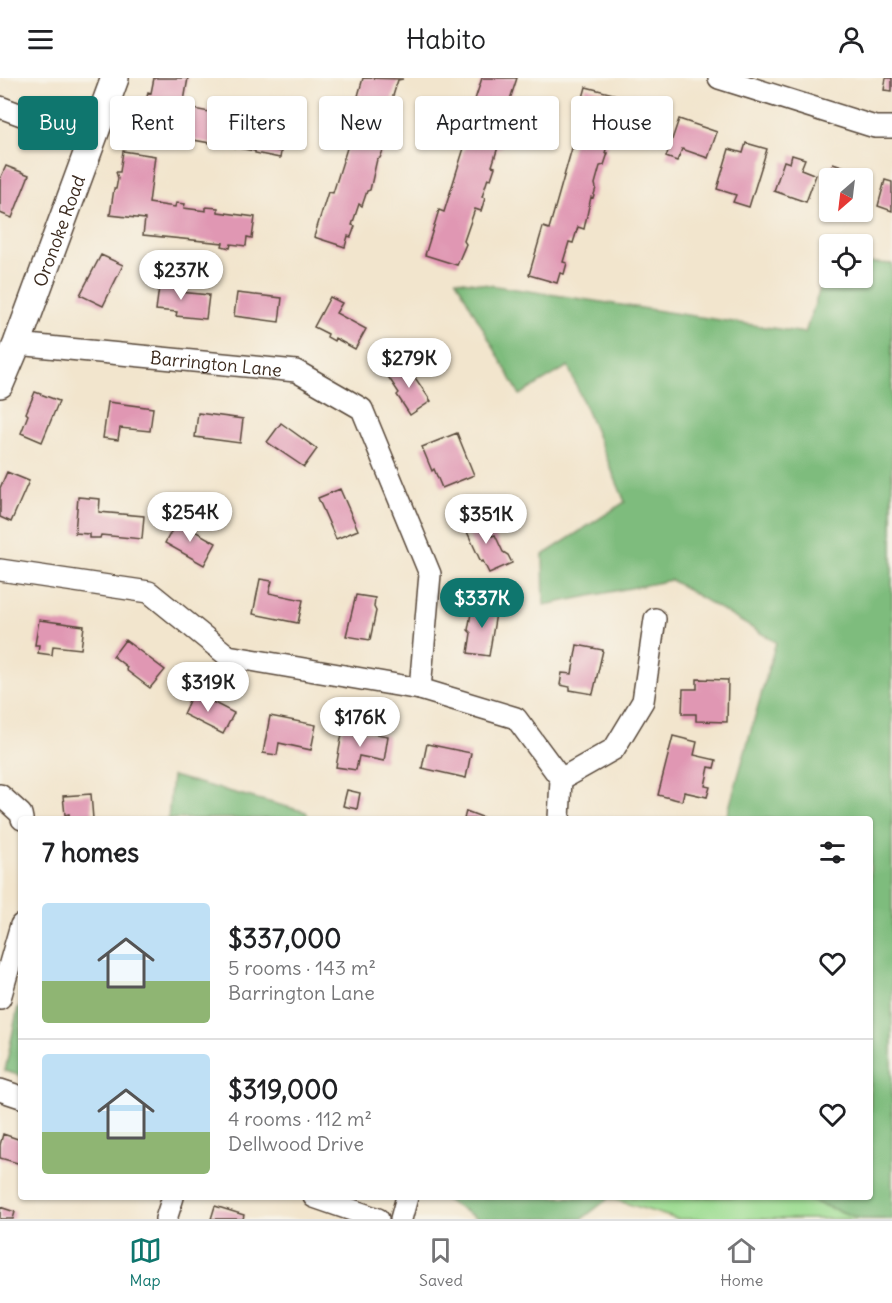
<!DOCTYPE html>
<html lang="en">
<head>
<meta charset="utf-8">
<style>
  body { margin:0; font-family:Delius,sans-serif; background:#f2f2f2; color:#202124; height:100vh; display:flex; flex-direction:column; font-size:22px; white-space:nowrap }
  * { box-sizing:border-box; margin:0 }
  p { font-size:20px; color:#757577 }
  .icon { flex:none; width:33px; height:33px; fill:none; stroke:currentColor; stroke-width:2; stroke-linecap:round; stroke-linejoin:round }
  .map { position:relative; flex:1; overflow:hidden }
  .sheet { position:absolute; left:18px; top:738px; width:855px; height:384px; display:flex; flex-direction:column; background:#fff; border-radius:6px; box-shadow:0 2px 4px #0004 }
  .sheet>* { flex:none }
  .hud { position:absolute; left:18px; top:18px; width:856px; height:54px; display:flex; gap:12px }
  .needle { width:39px; rotate:208deg }
  .buttons { position:absolute; left:819px; top:90px; display:grid; gap:12px }
  .buttons a { display:grid; place-items:center; width:54px; height:54px; border-radius:6px; background:#fff; box-shadow:0 2px 4px #0004; font-size:30px }
  .price { position:absolute; translate:-50% -51px; padding:0 14px; border-radius:21px; background:#fff; color:#222; font-size:20px; line-height:39px; filter:drop-shadow(0 2px 3px #0008) }
  .price::after { content:''; position:absolute; left:50%; top:36px; width:18px; height:14px; margin-left:-9px; background:inherit; clip-path:polygon(0 0,100% 0,50% 100%) }
  .price.on { background:#0f766e; color:#fff }
  ul { padding:0; list-style:none }
  li { display:flex; align-items:center; gap:18px; height:150px; padding:0 24px }
  li+li { border-top:2px solid #e0e0e0 }
  li span { display:grid; place-items:center; flex:none; width:168px; height:120px; border-radius:6px; color:#555 }
  li>.icon { margin-inline-start:auto }
  span .icon { width:72px; height:72px; fill:#fffc; stroke-width:1 }
  li b { font-size:26px }
  h2 { display:flex; justify-content:space-between; align-items:center; height:72px; padding:0 24px; font-size:26px }
  .tag { padding:0 21px; border-radius:6px; background:#fff; box-shadow:0 2px 4px #0004; font-size:21px; line-height:54px }
  .tag.on { background:#0f766e; color:#fff }
  header { display:flex; justify-content:space-between; align-items:center; height:78px; padding:0 24px; background:#fff; font-size:27px; font-weight:600 }
  .tab-bar { display:flex; justify-content:space-around; align-items:center; height:84px; border-top:2px solid #e0e0e0; background:#fff; font-size:16px; color:#757577 }
  .tab-bar a { display:grid; justify-items:center; gap:3px }
  .tab-bar .on { color:#0f766e }
  .map>svg:first-child { display:block }
  .green { fill:#9edd93; stroke:#6c8458; stroke-width:1.5 }
  .forest { fill:#7ebc7d; stroke:#5c734e; stroke-width:1.5 }
  .building { fill:#e097b3 }
  .lines { fill:none; stroke-linecap:round; stroke-linejoin:round }
  .minor-casing { stroke:#564638; stroke-width:24 }
  .tertiary-casing { stroke:#564638; stroke-width:30 }
  .minor { stroke:#fff; stroke-width:21 }
  .tertiary { stroke:#fff; stroke-width:27 }
  .labels { text-anchor:middle; dominant-baseline:central; stroke-width:4.5; stroke-linejoin:round; paint-order:stroke }
  .street-label { font-size:18px; fill:#3b2a1e; stroke:#f7f3e8 }
</style>
</head>
<body>
<header><svg class="icon" aria-label="menu" viewBox="0 0 24 24"><path d="M4 6h16M4 12h16M4 18h16"/></svg>Habito<svg class="icon" aria-label="person" viewBox="0 0 24 24"><circle cx="12" cy="8" r="4"/><path d="M4 21q1-7 8-7t8 7"/></svg></header>
<div class="map">
<svg width="892" height="1141" viewBox="0 0 892 1141">
  <rect width="100%" height="100%" fill="#f7f3e8"/>
  <filter id="ink" filterUnits="userSpaceOnUse"><feTurbulence type="fractalNoise" baseFrequency=".0167" numOctaves="2"/><feDisplacementMap in="SourceGraphic" scale="12" xChannelSelector="R" yChannelSelector="G"/><feConvolveMatrix kernelMatrix="1 2 1 2 8 2 1 2 1" color-interpolation-filters="sRGB"/></filter>
  <filter id="wash" filterUnits="userSpaceOnUse"><feTurbulence type="fractalNoise" baseFrequency=".008" numOctaves="4" result="noise"/><feDisplacementMap in="SourceGraphic" scale="24" xChannelSelector="R" yChannelSelector="G"/><feGaussianBlur stdDeviation="1.35" result="paint"/><feColorMatrix in="noise" values="0 0 0 0 0 0 0 0 0 0 0 0 0 0 0 0 0 1.4 0 .05"/><feComposite in="paint" operator="in"/></filter>
  <g filter="url(#wash)">
    <rect width="100%" height="100%" fill="#f2e5cd"/>
    <path class="green" d="M606,1119H800L816,1125L870,1119L892,1141H677Z"/>
    <path class="forest" d="M829,184L830,200H862L863,184L892,186V1141H861L800,1119H870V741H726L776,564L671,502L544,527L543,477L625,424L568,288L520,317L456,202L805,255Z
      M172,698L306,734L309,741H168Z
      M18,929L21,931V998L5,993Z
      M440,1119H606L609,1120L582,1141H478Z"/>
    <g id="blocks">
      <path class="building" d="M154,0H188L183,29L209,34L210,31L219,32L218,36L242,40L243,36L253,37L252,42L286,48L283,69L278,68L277,73L281,74L280,80L255,75V73L193,62V65L188,61L175,59L177,46L163,44V46L157,43L143,40L148,14L151,15Z
        M363,0L403,1L398,2L392,21L396,22L391,38L393,41L390,51H387L381,68L384,70L380,80L377,81L370,112L367,113L362,128L359,126L352,147L355,148L351,159L348,158L345,169L314,159L328,114L333,115L363,19L358,18Z
        M482,0H517L502,46L505,47L502,56L504,59L501,70L498,69L492,88L495,89L491,101L488,100L482,119L485,120L481,133L475,131L464,163L466,166L457,187L425,177L439,132L444,134L474,38L470,37Z
        M886,0H892V13L884,12Z
        M586,9L617,17L614,28L617,29L614,40L610,39L605,59L609,60L605,75H608L604,87L600,88L595,106L596,110L593,120L591,119L584,151L578,149L573,165L569,164L563,184L567,185L564,196L560,195L557,205L529,197L543,149L549,151L576,56L573,55Z
        M679,41L717,54L708,80L682,71L677,83L666,79Z
        M746,65L767,71L749,129L733,124L736,117L717,111L729,71L743,75Z
        M123,73L155,78L149,125L175,129L176,125L185,126L184,130L206,133V129L218,130V134L255,139L252,160L247,159L246,168L231,166L230,170L222,168L223,165L143,157L145,141L110,137L114,111H116L118,100L116,94H120Z
        M792,77L805,81L801,91L816,97L806,124L774,113L784,83L790,85Z
        M833,85L871,98L863,122L862,100H830V112L824,111Z
        M6,88L29,97L12,140L0,135V101Z
        M885,102L892,104V133L878,128Z
        M101,177L123,187L103,228L80,217Z
        M160,202L181,204L180,214L209,217L206,241L176,238L177,234L156,232Z
        M237,215L282,220L279,244L234,238Z
        M330,219L342,225L336,235L366,251L355,271L335,260L334,263L327,259L328,256L314,249Z
        M405,285L431,323L410,337L397,317L399,315L387,297Z
        M35,314L59,323L42,364L21,355L28,337L26,335Z
        M108,324L153,330L150,353L120,350L118,362L103,360Z
        M198,335L243,341L240,365L195,359Z
        M281,345L317,371L304,389L267,364Z
        M457,355L474,397L442,410L434,391L432,393L422,369Z
        M7,394L29,403L11,444L0,439V410Z
        M340,411L358,452L336,461L318,420Z
        M78,419L100,421L99,434L144,438L142,461L101,457L100,460H89V456L75,455Z
        M482,436L492,458L495,457L503,474L508,477L512,485L489,495L483,483L481,484L463,445Z
        M177,443L216,465L204,487L165,465Z
        M260,501L272,503L269,515L303,522L298,545L253,536Z
        M356,517L375,520L374,529L376,533L370,562L346,558Z
        M473,524L497,529L489,578L468,575L471,555L468,552Z
        M39,542L84,548L81,571L53,568L52,577L38,575L39,567H35Z
        M125,562L165,592L150,610L126,592L127,589L113,578Z
        M577,567L603,572L593,616L570,612V609L560,607L562,595L572,596Z
        M697,601L728,602L727,644L696,643V636H682L683,611H697Z
        M193,614L234,635L223,656L183,636Z
        M270,638L316,647L311,672L279,665L277,677L263,675Z
        M343,650L388,658L384,683L359,678L356,692L336,689Z
        M673,658L697,664L694,677L716,682L714,690L709,689L705,708L710,709L707,719L684,714L682,723L658,717Z
        M427,666L471,675L466,700L422,690Z
        M347,712L360,715L357,731L343,728Z
        M91,716L93,741H70L69,736L65,737L63,718Z
        M466,733L487,741H464Z
        M3,1056L21,1062V1086L0,1080V1067Z
        M215,1128L244,1137L243,1141H211Z
        M0,1129L15,1134L13,1141H0Z"/>
    </g>
  </g>
  <g filter="url(#ink)">
    <use href="#blocks" fill-opacity="0" stroke="#564638" stroke-width="1.5"/>
    <g class="lines">
      <defs>
        <g id="minor">
          <path d="M719,0L875,49H892"/>
          <path d="M0,29L91,63"/>
          <path id="s1" d="M17,266L296,293L362,331L430,496L420,611"/>
          <path d="M0,492L149,514L228,578L420,611L516,640L561,701L559,741"/>
          <path d="M561,701L614,671L643,623L655,541"/>
          <path d="M0,717L21,736L22,741"/>
          <path d="M0,920L21,847"/>
          <path d="M0,1012L21,1019"/>
          <path d="M314,1119L378,1141"/>
          <path d="M166,1141L173,1119"/>
          <path d="M401,1141L407,1119"/>
        </g>
        <g id="tertiary">
          <path id="s2" d="M0,306L17,266L115,0"/>
        </g>
      </defs>
      <use href="#minor" class="minor-casing"/>
      <use href="#tertiary" class="tertiary-casing"/>
      <use href="#minor" class="minor"/>
      <use href="#tertiary" class="tertiary"/>
    </g>
  </g>
  <g class="labels">
    <g class="street-label">
      <text stroke="none"><textPath href="#s2" startOffset="164">Oronoke Road</textPath></text>
      <text stroke="none"><textPath href="#s1" startOffset="200">Barrington Lane</textPath></text>
    </g>
  </g>
</svg>
<div class="buttons">
<a><svg class="needle" viewBox="-14 -14 28 28"><path d="M0-13l5 13h-10z" fill="#e53935"/><path d="M0 13l5-13h-10z" fill="#757577"/></svg></a>
<a><svg class="icon" aria-label="locate" viewBox="0 0 24 24"><circle cx="12" cy="12" r="6"/><path d="M12 2v4M12 18v4M2 12h4M18 12h4"/></svg></a>
</div>
<b class="price" style="left:181px;top:223px">$237K</b>
<b class="price" style="left:409px;top:311px">$279K</b>
<b class="price" style="left:190px;top:465px">$254K</b>
<b class="price" style="left:486px;top:467px">$351K</b>
<b class="price on" style="left:482px;top:551px">$337K</b>
<b class="price" style="left:208px;top:635px">$319K</b>
<b class="price" style="left:360px;top:670px">$176K</b>
<div class="hud">
<a class="tag on">Buy</a>
<a class="tag">Rent</a>
<a class="tag">Filters</a>
<a class="tag">New</a>
<a class="tag">Apartment</a>
<a class="tag">House</a>
</div>
<section class="sheet">
<h2>7 homes<svg class="icon" aria-label="filters" viewBox="0 0 24 24"><path d="M4 7h16M4 17h16"/><circle cx="9" cy="7" r="2"/><circle cx="15" cy="17" r="2"/></svg></h2>
<ul>
<li><span style="background:linear-gradient(#bfe0f5 65%,#8fb573 0)"><svg class="icon" aria-label="home" viewBox="0 0 24 24"><path d="M3 11l9-7 9 7M6 9v11h12V9"/></svg></span><div><b>$337,000</b><p>5 rooms · 143 m²</p><p>Barrington Lane</p></div><svg class="icon" aria-label="heart" viewBox="0 0 24 24"><path d="M12 20l-8-8c-3-5 5-10 8-4 3-6 11-1 8 4z"/></svg></li>
<li><span style="background:linear-gradient(#bfe0f5 65%,#8fb573 0)"><svg class="icon" aria-label="home" viewBox="0 0 24 24"><path d="M3 11l9-7 9 7M6 9v11h12V9"/></svg></span><div><b>$319,000</b><p>4 rooms · 112 m²</p><p>Dellwood Drive</p></div><svg class="icon" aria-label="heart" viewBox="0 0 24 24"><path d="M12 20l-8-8c-3-5 5-10 8-4 3-6 11-1 8 4z"/></svg></li>
</ul>
</section>
</div>
<nav class="tab-bar">
<a class="on"><svg class="icon" aria-label="map" viewBox="0 0 24 24"><path d="M3 6l6-2 6 2 6-2v14l-6 2-6-2-6 2zM9 4v14M15 6v14"/></svg>Map</a>
<a><svg class="icon" aria-label="saved" viewBox="0 0 24 24"><path d="M7 4h10v16l-5-4-5 4z"/></svg>Saved</a>
<a><svg class="icon" aria-label="home" viewBox="0 0 24 24"><path d="M3 11l9-7 9 7M6 9v11h12V9"/></svg>Home</a>
</nav>
</body>
</html>
